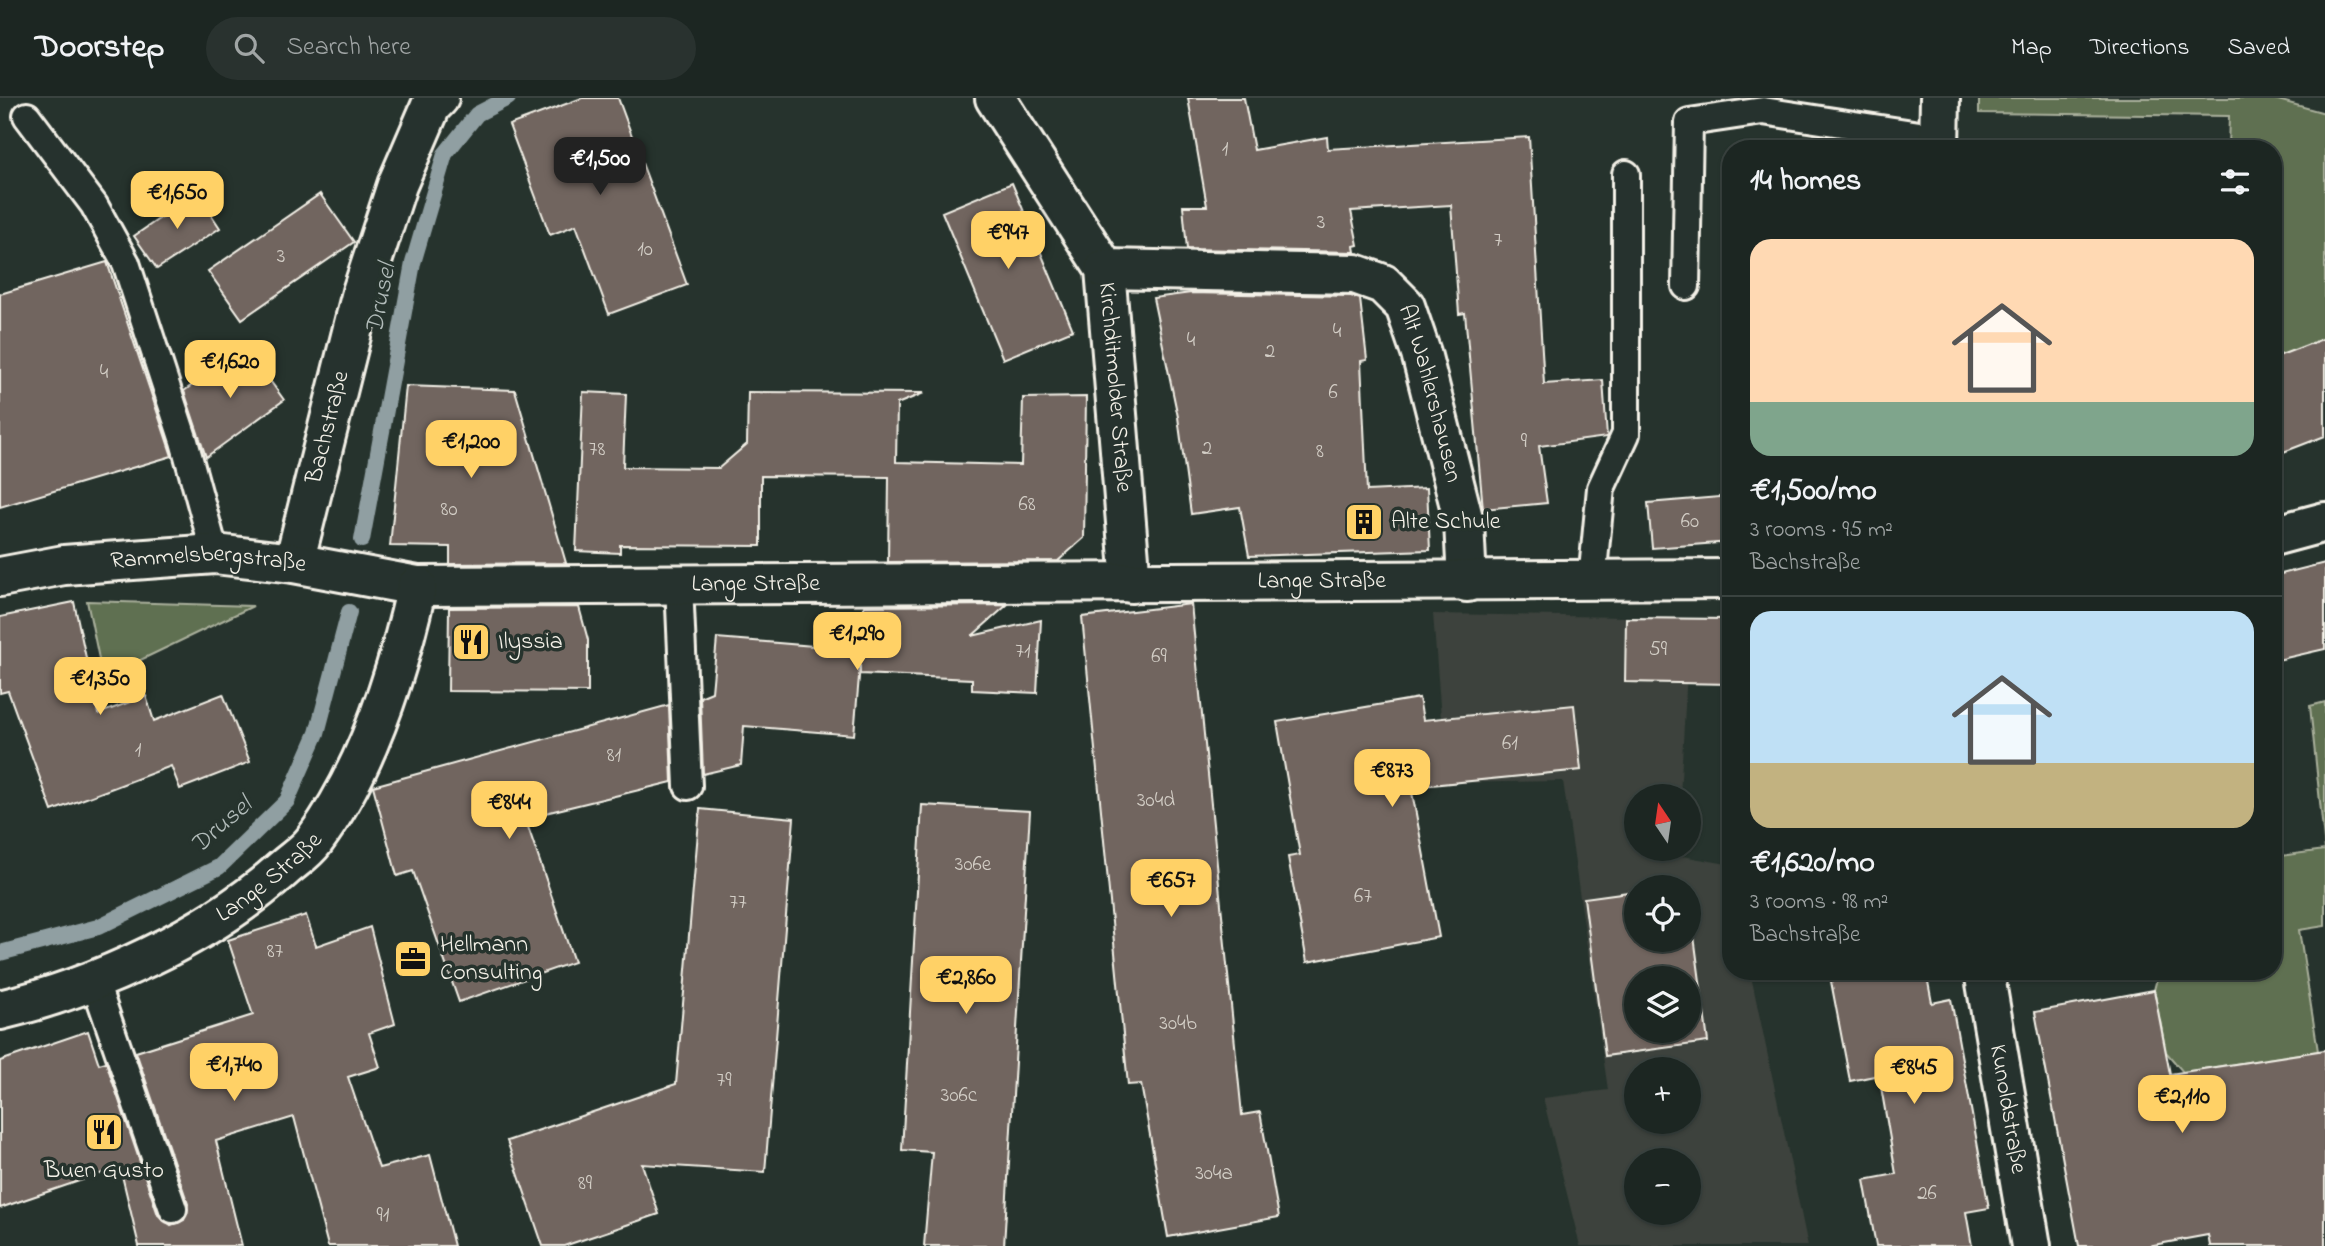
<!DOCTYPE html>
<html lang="en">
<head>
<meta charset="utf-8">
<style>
  body { margin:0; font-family:"Indie Flower",sans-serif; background:#29322f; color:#f1f3f6; height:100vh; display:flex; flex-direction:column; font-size:26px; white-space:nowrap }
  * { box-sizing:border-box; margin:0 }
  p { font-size:23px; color:#a0a5a5 }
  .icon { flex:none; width:38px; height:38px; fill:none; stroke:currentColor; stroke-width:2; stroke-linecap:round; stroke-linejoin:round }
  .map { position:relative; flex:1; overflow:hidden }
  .details { position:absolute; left:1722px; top:42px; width:560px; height:840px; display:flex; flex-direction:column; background:#1c2622; border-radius:28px; box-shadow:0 2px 5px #0004,0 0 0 2px #3a4340 }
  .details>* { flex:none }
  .needle { width:46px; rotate:347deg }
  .buttons { position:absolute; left:1624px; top:686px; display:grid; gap:14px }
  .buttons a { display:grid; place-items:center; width:77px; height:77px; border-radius:50%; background:#1c2622; box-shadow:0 2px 5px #0004,0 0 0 2px #3a4340; font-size:35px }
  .price { position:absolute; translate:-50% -60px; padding:0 16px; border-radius:14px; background:#ffd166; color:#111; font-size:23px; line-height:46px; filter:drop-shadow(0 2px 4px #0008) }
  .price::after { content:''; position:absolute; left:50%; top:42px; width:21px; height:16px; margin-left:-10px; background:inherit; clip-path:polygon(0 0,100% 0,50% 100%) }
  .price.current { background:#222; color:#fff }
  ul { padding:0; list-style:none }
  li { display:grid; align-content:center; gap:14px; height:371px; padding:0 28px }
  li+li { border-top:2px solid #3a4340 }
  li span { display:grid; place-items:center; height:217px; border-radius:21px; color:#555 }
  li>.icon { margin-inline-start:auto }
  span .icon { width:126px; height:126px; fill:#fffc; stroke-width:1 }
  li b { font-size:30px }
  h2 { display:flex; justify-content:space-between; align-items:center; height:84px; padding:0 28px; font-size:30px }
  header { display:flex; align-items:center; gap:42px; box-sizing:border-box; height:98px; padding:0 35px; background:#1c2622; border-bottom:2px solid #3a4340 }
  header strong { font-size:33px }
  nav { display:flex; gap:38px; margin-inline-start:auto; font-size:24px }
  .search { width:490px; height:63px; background:#29322f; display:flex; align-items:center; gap:18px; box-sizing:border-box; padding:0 24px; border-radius:38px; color:#a0a5a5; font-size:26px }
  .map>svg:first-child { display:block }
  .built { fill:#3c423c; fill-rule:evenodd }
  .green { fill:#5f6f51; stroke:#aab09c; stroke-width:2 }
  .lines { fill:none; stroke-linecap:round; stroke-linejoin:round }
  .stream { stroke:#909fa2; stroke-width:16 }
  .building { fill:#71655f; stroke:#f4f1e8; stroke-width:2; fill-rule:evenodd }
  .service-casing { stroke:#f4f1e8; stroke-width:32 }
  .minor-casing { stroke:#f4f1e8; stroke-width:44 }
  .service { stroke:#26332d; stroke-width:26 }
  .minor { stroke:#26332d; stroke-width:38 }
  .labels { text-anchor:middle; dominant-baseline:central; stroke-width:7; stroke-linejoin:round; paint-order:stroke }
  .number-label { font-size:21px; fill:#d3cec6 }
  .street-label { font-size:24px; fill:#f4f1e8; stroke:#26332d }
  .poi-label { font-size:24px; fill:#f4f1e8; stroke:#26332d; text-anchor:start }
  .water-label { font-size:26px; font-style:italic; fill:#b1bbb9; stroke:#26332d }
</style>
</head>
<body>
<header>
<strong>Doorstep</strong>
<div class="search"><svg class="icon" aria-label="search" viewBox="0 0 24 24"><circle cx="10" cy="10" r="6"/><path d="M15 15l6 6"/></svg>Search here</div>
<nav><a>Map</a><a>Directions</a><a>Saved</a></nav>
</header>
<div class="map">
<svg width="2325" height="1148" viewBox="0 0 2325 1148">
  <rect width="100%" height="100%" fill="#26332d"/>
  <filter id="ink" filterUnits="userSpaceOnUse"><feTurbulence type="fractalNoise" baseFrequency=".0143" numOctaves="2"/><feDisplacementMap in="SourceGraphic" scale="14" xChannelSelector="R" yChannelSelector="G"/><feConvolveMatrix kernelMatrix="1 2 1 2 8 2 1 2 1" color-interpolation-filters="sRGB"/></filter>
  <g filter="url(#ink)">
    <path class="built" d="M1433,516L1690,520L1680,698H1636V751H1676L1677,757L1727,766L1731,784V873H1750L1808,1148H1580L1543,1000L1608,992L1563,683L1446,685ZM1636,789H1689V842H1636ZM1636,880H1689V933H1636ZM1636,971H1689V1024H1636ZM1636,1062H1689V1115H1636Z"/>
    <path class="green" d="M1979,0H2271L2325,15V242L2273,260V51H2228L2229,18L1979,15Z
      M87,503L253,508L103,580Z
      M2325,604V828L2299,832L2318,953L2183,974L2166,954L2154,892L2159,873H2273V759L2325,752L2310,608Z"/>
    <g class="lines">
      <path class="stream" d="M362,442L413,165L445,56L477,16L508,0
        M0,855L98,829L219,769L287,703L317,635L349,514"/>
    </g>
    <path class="building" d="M582,0H618L687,187L609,216L576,127L550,137L509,27Z
      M1188,0H1244L1254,52L1327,39L1328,51L1529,39L1544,286L1603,282L1607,339L1539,348L1547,405L1483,411L1465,215L1459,216L1451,107L1351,113L1358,147L1354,148L1355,154L1187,151L1183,108H1207Z
      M1012,85L1073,232L1003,261L942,114Z
      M197,95L220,130L157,171L134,138Z
      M320,96L354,144L242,221L208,173Z
      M107,164L172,358L0,409V196Z
      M1191,195L1351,198L1360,201L1367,262L1361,263L1367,393L1427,390L1430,452L1249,458L1240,409L1191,416L1178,319L1153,200Z
      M2325,240V338L2273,358V260Z
      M245,248L284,302L206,359L184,293Z
      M406,288L515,292L566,465L450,466V449L390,448Z
      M583,294L626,296L623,369L719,370L747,346L748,294L924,295L897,306L896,364L1021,367L1023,300L1086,299L1084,440L1058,463L888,464L889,379L761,378V448L620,447V455L576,453Z
      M1731,398V444L1652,450L1648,405Z
      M2325,465V551L2273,563V478Z
      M74,504L98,616L146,598L154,623L223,596L250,664L180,691L171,668L52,713L8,593L0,595V519Z
      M1191,506L1242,1017L1260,1014L1279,1119L1168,1139L1141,986L1128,987L1082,519Z
      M1007,507L972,538L1041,522L1037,595L972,592V581L860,576V567L854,637L744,628L741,667L703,676L700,599L712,594L717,540L861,552L860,563H861L864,508Z
      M579,509L588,542V594L448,593L449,510Z
      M1626,520L1731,521V586L1625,584Z
      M1419,600L1423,622L1574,607L1581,672L1411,689L1439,839L1307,864L1288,759L1300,757L1277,624Z
      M669,607L672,684L525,720L574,864L459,904L413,773L397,778L373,688Z
      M922,707L1030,713L1004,1148H924L932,1054L902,1052Z
      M700,711L794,720L765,1074L642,1066L659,1116L564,1148H543L507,1043L676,986Z
      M1636,793V842H1689V800L1708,944L1605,958L1584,800ZM1636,880H1689V933H1636Z
      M306,817L316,848L370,829L395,926L369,935L380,969L348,979L379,1070L430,1057L454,1148H328L294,1019L216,1043L242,1148H139L120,1069L0,1110V963L88,933L99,966L106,964L158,1117L171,1127L184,1122L188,1106L136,954L253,917L228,842Z
      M1829,873H1926L1932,905L1951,901L1989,1110L1966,1114L1972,1148H1876L1864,1082L1896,1076L1879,977L1850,983Z
      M2154,892L2170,976L2325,952V1148H2210L2208,1137L2148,1148H2079L2035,914Z"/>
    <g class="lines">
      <defs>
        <path id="service" d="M27,18L94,107L126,165L184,343L215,456
          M1686,188L1689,24L1763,13L1939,40
          M1592,483L1601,390L1626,336V76
          M679,486L688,688
          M94,882L173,1111"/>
        <g id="minor">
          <path id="s1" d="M995,0L1105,171L1131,485"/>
          <path d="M1939,51L1940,0"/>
          <path id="s2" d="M1105,171L1355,176L1383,186L1405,208L1421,255L1464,424L1467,484"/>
          <path d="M2273,438L2325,424"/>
          <path id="s3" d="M294,465L362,194L397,87L431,8L439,0"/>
          <path id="s4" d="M0,479L64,467L215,456L294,465L417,488L1731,481"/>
          <path id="s5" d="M1984,873L2031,1148"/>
          <path id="s6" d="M0,912C97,889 208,838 283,771C293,762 306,754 314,743C368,671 398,574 417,488"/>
        </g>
      </defs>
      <use href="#service" class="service-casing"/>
      <use href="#minor" class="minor-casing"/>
      <use href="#service" class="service"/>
      <use href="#minor" class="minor"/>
    </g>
  </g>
  <defs>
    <symbol id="building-square" viewBox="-11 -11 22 22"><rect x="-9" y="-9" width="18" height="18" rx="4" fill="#ffd166" stroke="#26332d"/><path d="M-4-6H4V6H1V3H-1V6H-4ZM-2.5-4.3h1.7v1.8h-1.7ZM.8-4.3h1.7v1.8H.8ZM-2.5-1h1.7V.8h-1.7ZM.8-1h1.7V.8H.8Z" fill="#111"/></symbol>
    <symbol id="restaurant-square" viewBox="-11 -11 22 22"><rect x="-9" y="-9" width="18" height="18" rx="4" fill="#ffd166" stroke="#26332d"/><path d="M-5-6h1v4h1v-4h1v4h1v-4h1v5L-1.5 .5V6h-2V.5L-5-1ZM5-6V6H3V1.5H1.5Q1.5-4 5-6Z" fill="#111"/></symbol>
    <symbol id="office-square" viewBox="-11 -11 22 22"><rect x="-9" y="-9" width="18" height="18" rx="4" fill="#ffd166" stroke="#26332d"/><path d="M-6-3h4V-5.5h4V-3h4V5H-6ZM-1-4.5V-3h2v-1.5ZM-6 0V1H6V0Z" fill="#111"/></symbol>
  </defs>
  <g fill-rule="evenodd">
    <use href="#building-square" x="1342" y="402" width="44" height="44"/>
    <use href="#restaurant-square" x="449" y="522" width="44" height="44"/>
    <use href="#office-square" x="391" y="839" width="44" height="44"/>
    <use href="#restaurant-square" x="82" y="1012" width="44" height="44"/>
  </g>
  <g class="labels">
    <g class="number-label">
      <text x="1225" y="52">1</text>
      <text x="1321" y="125">3</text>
      <text x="1498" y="143">7</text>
      <text x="645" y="152">10</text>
      <text x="281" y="159">3</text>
      <text x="1337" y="234">4</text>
      <text x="1191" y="243">4</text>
      <text x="1270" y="254">2</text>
      <text x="104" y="275">4</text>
      <text x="1333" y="295">6</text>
      <text x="1524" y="344">9</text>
      <text x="1207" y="351">2</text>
      <text x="597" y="352">78</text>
      <text x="1320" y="354">8</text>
      <text x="1027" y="407">68</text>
      <text x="449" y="412">80</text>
      <text x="1690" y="424">60</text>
      <text x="1658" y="552">59</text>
      <text x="1023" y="554">71</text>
      <text x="1159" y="559">69</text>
      <text x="1510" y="646">61</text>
      <text x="138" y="653">1</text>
      <text x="614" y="658">81</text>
      <text x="1156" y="703">304d</text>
      <text x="973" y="767">306e</text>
      <text x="1363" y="799">67</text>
      <text x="738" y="805">77</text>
      <text x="275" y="854">87</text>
      <text x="1178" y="926">304b</text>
      <text x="724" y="983">79</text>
      <text x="959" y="998">306c</text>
      <text x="1214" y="1076">304a</text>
      <text x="585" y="1086">89</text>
      <text x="1927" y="1096">26</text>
      <text x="383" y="1118">91</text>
    </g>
    <g class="street-label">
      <text stroke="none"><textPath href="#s1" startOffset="322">Kirchditmolder Straße</textPath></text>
      <text stroke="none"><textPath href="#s2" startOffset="402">Alt Wahlershausen</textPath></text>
      <text stroke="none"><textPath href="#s3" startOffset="140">Bachstraße</textPath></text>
      <text stroke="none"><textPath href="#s4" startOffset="210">Rammelsbergstraße</textPath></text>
      <text stroke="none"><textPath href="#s4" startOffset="760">Lange Straße</textPath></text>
      <text stroke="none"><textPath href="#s4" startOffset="1326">Lange Straße</textPath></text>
      <text stroke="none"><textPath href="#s6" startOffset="303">Lange Straße</textPath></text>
      <text stroke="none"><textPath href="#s5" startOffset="140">Kunoldstraße</textPath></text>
    </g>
    <g class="poi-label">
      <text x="1391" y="424">Alte Schule</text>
      <text x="498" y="544">Ilyssia</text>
      <text x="440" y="847">Hellmann<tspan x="440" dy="28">Consulting</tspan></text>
      <text x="104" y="1073" text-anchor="middle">Buen Gusto</text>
    </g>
    <g class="water-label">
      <text transform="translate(382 201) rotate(-79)">Drusel</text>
      <text transform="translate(222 728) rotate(-41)">Drusel</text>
    </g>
  </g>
</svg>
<div class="buttons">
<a><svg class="needle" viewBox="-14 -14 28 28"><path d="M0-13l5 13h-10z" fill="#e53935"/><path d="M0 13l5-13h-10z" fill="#a0a5a5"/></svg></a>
<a><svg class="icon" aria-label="locate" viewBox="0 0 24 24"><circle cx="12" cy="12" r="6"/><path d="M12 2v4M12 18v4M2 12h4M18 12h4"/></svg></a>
<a><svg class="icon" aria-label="layers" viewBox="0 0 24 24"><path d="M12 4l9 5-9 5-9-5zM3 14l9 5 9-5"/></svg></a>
<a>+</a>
<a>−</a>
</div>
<b class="price current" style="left:600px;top:99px">€1,500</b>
<b class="price" style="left:177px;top:133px">€1,650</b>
<b class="price" style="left:1008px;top:173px">€947</b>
<b class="price" style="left:230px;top:302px">€1,620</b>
<b class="price" style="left:471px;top:382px">€1,200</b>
<b class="price" style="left:857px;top:574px">€1,290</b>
<b class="price" style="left:100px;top:619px">€1,350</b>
<b class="price" style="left:1392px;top:711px">€873</b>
<b class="price" style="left:509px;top:743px">€844</b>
<b class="price" style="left:1171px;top:821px">€657</b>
<b class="price" style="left:966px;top:918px">€2,860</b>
<b class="price" style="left:234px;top:1005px">€1,740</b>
<b class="price" style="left:1914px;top:1008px">€845</b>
<b class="price" style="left:2182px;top:1037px">€2,110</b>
<section class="details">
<h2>14 homes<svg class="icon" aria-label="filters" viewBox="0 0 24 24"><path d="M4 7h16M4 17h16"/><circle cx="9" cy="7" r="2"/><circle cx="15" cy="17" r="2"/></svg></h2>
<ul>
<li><span style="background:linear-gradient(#ffd9b3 75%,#7fa58c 0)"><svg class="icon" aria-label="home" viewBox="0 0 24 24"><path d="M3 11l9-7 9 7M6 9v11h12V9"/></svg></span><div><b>€1,500/mo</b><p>3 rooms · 95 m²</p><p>Bachstraße</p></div></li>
<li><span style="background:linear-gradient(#bfe0f5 70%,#c2b280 0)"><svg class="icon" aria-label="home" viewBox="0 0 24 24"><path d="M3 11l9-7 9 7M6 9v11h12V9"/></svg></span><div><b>€1,620/mo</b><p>3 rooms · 98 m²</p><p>Bachstraße</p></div></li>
</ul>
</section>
</div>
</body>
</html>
